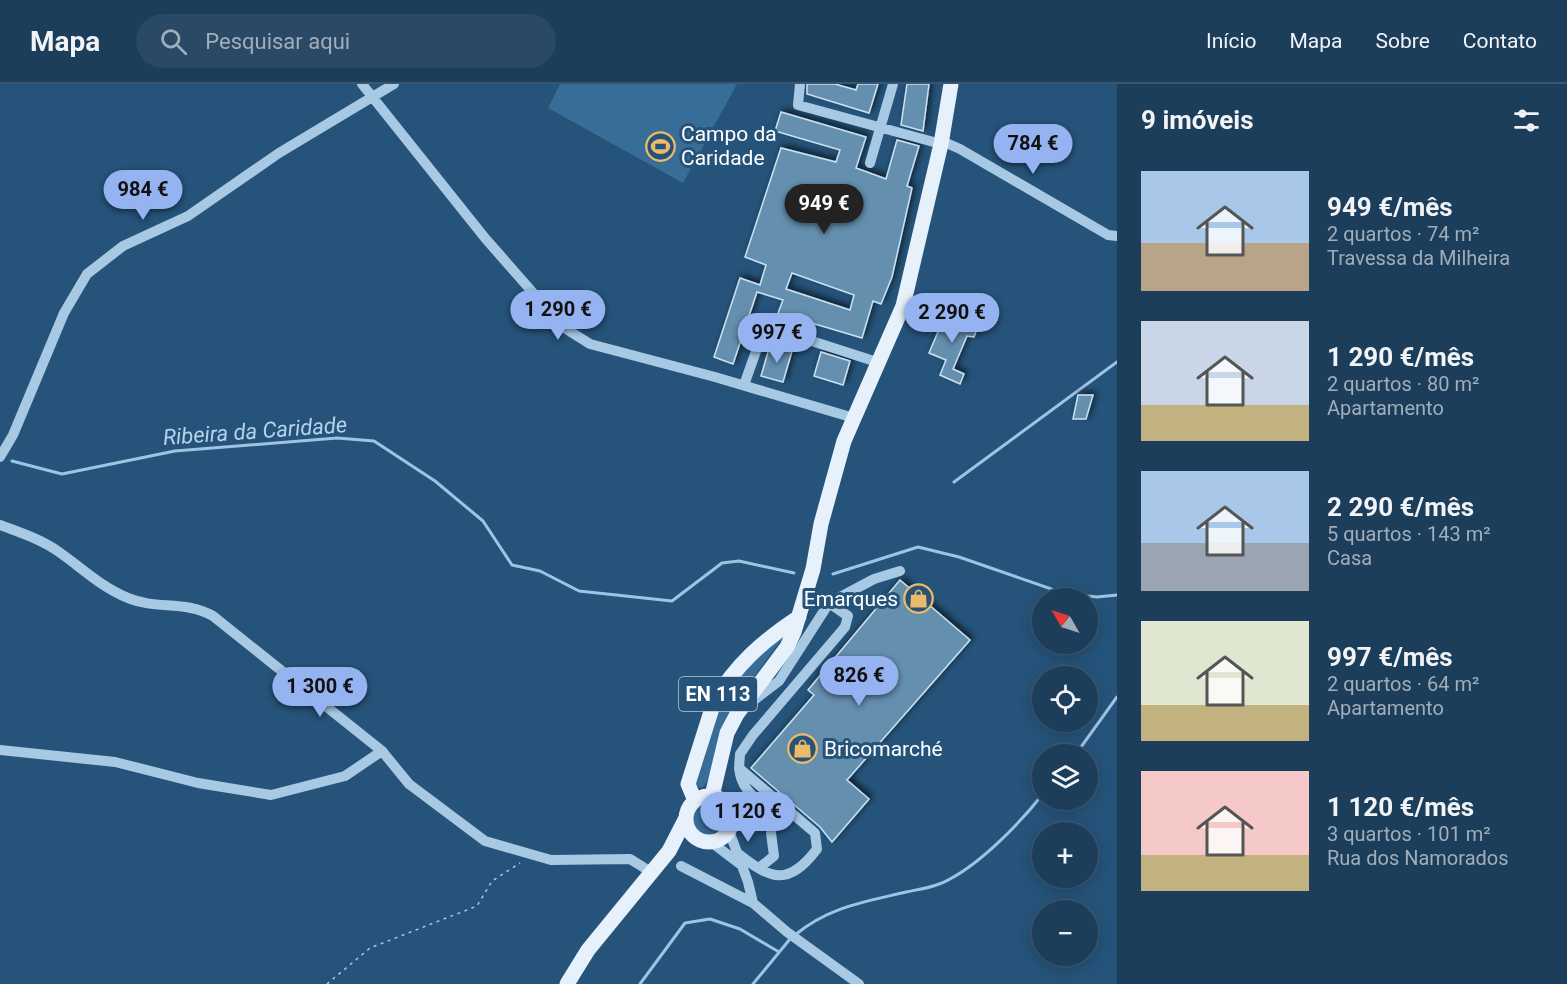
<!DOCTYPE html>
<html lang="pt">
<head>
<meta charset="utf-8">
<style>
  body { margin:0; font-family:Roboto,sans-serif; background:#294964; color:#f1f3f6; height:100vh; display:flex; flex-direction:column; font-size:22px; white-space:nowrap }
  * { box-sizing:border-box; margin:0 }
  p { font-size:20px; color:#a0aebb }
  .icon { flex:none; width:33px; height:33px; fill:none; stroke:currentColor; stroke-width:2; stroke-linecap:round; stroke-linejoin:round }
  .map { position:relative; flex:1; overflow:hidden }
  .panel { display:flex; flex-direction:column; background:#1c3e5b; width:450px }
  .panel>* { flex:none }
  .needle { width:39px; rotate:309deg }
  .buttons { position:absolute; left:1032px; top:504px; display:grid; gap:12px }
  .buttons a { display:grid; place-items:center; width:66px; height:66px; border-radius:50%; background:#1c3e5b; box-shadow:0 3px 15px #0003,0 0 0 2px #3a5771; font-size:30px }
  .price { position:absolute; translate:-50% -51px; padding:0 14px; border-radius:21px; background:#95b2f1; color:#111; font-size:20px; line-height:39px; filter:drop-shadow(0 2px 3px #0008) }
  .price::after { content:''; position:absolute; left:50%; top:36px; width:18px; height:14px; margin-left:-9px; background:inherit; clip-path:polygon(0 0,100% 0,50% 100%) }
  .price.current { background:#222; color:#fff }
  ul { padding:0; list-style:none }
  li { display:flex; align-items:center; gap:18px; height:150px; padding:0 24px }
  li span { display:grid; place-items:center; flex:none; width:168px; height:120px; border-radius:0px; color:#555 }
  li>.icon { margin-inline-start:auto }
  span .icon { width:72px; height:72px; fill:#fffc; stroke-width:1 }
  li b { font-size:26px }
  h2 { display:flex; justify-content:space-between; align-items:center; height:72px; padding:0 24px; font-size:26px }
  header { display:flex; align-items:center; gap:36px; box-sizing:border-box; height:84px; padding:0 30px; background:#1c3e5b; border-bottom:2px solid #3a5771 }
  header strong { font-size:28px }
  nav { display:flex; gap:33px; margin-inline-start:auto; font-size:21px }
  .search { width:420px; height:54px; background:#294964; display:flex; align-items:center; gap:15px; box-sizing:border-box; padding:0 21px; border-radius:33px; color:#a0aebb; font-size:22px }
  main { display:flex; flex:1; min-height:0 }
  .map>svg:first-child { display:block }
  .green { fill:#386d97 }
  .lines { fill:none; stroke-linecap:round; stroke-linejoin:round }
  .stream { stroke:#9cc5e4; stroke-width:3 }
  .building { fill:#658faf; stroke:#cae1f3; stroke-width:1.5; fill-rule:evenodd; filter:url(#shadow) }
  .path { stroke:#a7c9e4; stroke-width:1.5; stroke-dasharray:3 4.5; stroke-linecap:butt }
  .minor { stroke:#a7c9e4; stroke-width:10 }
  .major { stroke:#e7f1fc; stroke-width:15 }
  .labels { text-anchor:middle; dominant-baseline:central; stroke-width:6; stroke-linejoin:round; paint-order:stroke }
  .shield { fill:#255379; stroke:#becbd7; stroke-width:1.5 }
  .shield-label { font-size:20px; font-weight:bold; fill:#fff }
  .poi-label { font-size:21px; fill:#fff; stroke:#255379; text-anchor:start }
  .water-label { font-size:22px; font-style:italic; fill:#b3d3ec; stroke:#255379 }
</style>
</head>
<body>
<header>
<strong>Mapa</strong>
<div class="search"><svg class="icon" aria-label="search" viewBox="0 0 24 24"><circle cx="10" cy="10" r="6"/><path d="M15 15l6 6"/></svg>Pesquisar aqui</div>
<nav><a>Início</a><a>Mapa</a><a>Sobre</a><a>Contato</a></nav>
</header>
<main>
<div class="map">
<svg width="1117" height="900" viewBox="0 0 1117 900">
  <defs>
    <filter id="shadow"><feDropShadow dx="3" dy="-3" stdDeviation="3" flood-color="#0009"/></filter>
  </defs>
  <rect width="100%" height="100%" fill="#255379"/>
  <path class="green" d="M560,0H737L683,99L548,24Z
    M784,552L731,624L719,650L710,694L703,703L699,704L695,700C702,677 706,650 716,628C730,596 758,573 784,552Z
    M693 736a15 15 0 1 1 30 0a15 15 0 1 1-30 0Z"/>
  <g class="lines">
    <path class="stream" d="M12,377L62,390L175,367L337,354L374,357L435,397L483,437L512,481L540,487L579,507L672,517L722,479L739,477L794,489
      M954,398L1117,278
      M833,490L918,463L959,473L1063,509L1097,513L1117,511
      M1076,670L1117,613
      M795,851C829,823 864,818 906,808C920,805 937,803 950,795C982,778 1020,739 1042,711
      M640,900L685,839L710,835L740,845L779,868
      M753,900L790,855"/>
  </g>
  <path class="building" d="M807,0H835L856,6L858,0H878L869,29L807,10Z
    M907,0H929L923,47L901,41Z
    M781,28L866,53L856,84L886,95L897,56L919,62L907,102L912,104L892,193L881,220L873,217L862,254L778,229L783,216L757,208L733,280L714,273L740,194L760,201L766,181L745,173L781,64L836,78L840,66L775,47ZM792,189L854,211L850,226L786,205Z
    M946,229L978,242L974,253L967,252L953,285L964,290L960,300L940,291L946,276L929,269Z
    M770,261L792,267L783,298L761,292Z
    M821,268L850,277L843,301L814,292Z
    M1078,311H1093L1086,335H1073Z
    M900,496L970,556L847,696L869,715L832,758L820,743L751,684L814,611L808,606Z"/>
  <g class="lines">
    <path class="path" d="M327,900L370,864L477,822L492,797L520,779"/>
    <path class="minor" d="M362,0L485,154L563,243L590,260L715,293L854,334
      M800,0L798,21L941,60
      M942,57L960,65L1108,151L1117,152
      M870,79L893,0
      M744,301L765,242L877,278
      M0,373L13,351L64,229L87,190L123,162L188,132L279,69L394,0
      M0,441C21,449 41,455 59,468C82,484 101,503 128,514C157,526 184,516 213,532L382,667L409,700L485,757L551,776L630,775L651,788
      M749,620L779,597L829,519L874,495L900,487
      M0,666L115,678L198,699L271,711L345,692L382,667
      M739,684C741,705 754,713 769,726L770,734
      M729,747L748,798L753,819L787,848L859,900
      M711,758L740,780
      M736,768C771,796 788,803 817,765L815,749L739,684L740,670L753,651L845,543L848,532L829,519
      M681,782L753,819
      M759,784L774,772L771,749"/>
    <path class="major" d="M686 735a23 23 0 1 1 46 0a23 23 0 1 1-46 0Z
      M712,712L727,649L737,630L787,563L794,548L813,485L821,440L844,357L903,222L941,60L951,0
      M695,717L688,700L714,618C735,581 764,556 799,533
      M567,900L588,866L669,767L685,736"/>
  </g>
  <defs>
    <symbol id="stadium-ring" viewBox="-11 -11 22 22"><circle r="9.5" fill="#255379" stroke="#edba6c" stroke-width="1.5"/><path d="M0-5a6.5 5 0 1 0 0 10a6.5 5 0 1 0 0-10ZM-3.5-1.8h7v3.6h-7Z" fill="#edba6c"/></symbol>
    <symbol id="shop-ring" viewBox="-11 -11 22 22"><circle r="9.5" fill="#255379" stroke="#edba6c" stroke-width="1.5"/><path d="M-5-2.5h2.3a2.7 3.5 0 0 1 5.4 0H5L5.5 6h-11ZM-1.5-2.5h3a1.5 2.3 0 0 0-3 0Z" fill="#edba6c"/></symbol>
  </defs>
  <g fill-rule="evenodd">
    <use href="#stadium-ring" x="644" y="46" width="33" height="33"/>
    <use href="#shop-ring" x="902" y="498" width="33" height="33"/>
    <use href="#shop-ring" x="786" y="648" width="33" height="33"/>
  </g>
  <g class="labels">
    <rect class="shield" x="679" y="593" width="78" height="34" rx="4.5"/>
    <g class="shield-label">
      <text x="718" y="610">EN 113</text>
    </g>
    <g class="poi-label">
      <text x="681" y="50">Campo da<tspan x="681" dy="24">Caridade</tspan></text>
      <text x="898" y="515" text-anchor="end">Emarques</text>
      <text x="824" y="665">Bricomarché</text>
    </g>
    <g class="water-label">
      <text transform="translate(255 347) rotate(-4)">Ribeira da Caridade</text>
    </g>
  </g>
</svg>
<div class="buttons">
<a><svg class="needle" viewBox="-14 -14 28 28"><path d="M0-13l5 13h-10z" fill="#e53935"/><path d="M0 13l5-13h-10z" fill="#a0aebb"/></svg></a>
<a><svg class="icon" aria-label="locate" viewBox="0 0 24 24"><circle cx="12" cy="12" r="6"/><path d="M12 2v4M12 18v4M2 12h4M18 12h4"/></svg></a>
<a><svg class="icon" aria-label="layers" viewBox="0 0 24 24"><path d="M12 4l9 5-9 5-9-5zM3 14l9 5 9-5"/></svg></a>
<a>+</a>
<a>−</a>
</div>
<b class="price" style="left:1033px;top:91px">784 €</b>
<b class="price" style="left:143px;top:137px">984 €</b>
<b class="price current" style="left:824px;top:151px">949 €</b>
<b class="price" style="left:558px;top:257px">1 290 €</b>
<b class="price" style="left:952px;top:260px">2 290 €</b>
<b class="price" style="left:777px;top:280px">997 €</b>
<b class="price" style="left:859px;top:623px">826 €</b>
<b class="price" style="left:320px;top:634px">1 300 €</b>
<b class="price" style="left:748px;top:759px">1 120 €</b>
</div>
<section class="panel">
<h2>9 imóveis<svg class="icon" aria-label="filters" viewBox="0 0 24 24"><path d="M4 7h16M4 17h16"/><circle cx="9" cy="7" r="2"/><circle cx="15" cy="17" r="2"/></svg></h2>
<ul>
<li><span style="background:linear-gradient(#a9c7e8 60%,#b9a48a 0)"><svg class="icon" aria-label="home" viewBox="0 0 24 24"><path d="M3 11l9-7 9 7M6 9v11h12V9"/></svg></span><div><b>949 €/mês</b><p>2 quartos · 74 m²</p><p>Travessa da Milheira</p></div></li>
<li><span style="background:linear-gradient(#c9d6e8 70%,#c2b280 0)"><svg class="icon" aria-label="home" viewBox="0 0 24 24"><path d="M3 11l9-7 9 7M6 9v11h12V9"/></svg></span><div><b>1 290 €/mês</b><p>2 quartos · 80 m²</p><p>Apartamento</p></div></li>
<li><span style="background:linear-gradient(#a9c7e8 60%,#9aa5b1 0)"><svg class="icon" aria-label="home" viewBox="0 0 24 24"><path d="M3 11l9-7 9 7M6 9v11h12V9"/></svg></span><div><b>2 290 €/mês</b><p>5 quartos · 143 m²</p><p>Casa</p></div></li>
<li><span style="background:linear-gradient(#dfe7d0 70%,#c2b280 0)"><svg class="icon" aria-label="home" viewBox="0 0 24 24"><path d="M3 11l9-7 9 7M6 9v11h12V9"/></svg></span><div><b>997 €/mês</b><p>2 quartos · 64 m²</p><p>Apartamento</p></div></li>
<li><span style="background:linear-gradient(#f6c9c9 70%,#c2b280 0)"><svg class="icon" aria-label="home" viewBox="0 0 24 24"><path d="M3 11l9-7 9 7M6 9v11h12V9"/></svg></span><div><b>1 120 €/mês</b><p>3 quartos · 101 m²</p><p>Rua dos Namorados</p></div></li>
</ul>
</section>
</main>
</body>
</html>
